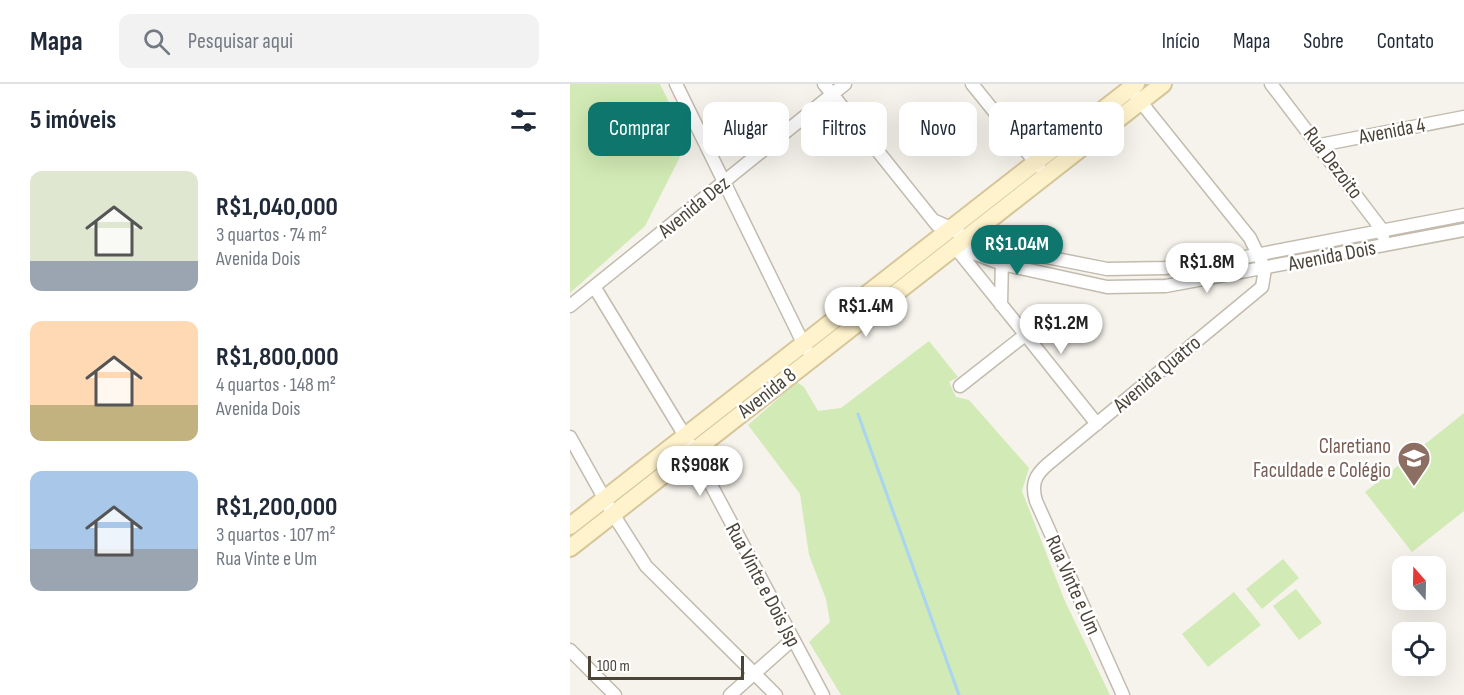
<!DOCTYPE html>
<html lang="pt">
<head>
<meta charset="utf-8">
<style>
  body { margin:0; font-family:"Sofia Sans Condensed",sans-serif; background:#f2f2f3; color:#1f2937; height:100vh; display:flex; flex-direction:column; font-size:22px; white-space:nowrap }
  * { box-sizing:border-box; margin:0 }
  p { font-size:20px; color:#747a83 }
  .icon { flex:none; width:33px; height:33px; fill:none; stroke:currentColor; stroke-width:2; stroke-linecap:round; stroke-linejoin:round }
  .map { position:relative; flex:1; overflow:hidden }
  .details { display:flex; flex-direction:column; background:#fff; width:570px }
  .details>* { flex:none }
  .banner { position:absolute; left:18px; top:18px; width:570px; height:54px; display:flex; gap:12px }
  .needle { width:39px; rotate:340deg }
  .tools { position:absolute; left:822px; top:472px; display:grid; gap:12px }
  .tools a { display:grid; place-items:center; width:54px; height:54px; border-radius:12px; background:#fff; box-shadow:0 6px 24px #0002; font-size:30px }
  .scale { position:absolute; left:18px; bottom:15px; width:156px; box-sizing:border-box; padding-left:6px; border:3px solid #4b4439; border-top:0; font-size:16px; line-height:21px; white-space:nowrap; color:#4b4439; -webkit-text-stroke:4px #fff; paint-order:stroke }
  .price { position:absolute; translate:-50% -51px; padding:0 14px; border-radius:21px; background:#fff; color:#222; font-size:20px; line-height:39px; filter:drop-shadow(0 2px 3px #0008) }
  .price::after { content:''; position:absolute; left:50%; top:36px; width:18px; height:14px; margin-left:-9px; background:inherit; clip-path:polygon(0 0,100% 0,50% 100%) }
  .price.on { background:#0f766e; color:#fff }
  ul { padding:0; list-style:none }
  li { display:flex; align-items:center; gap:18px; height:150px; padding:0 30px }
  li span { display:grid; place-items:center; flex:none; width:168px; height:120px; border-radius:12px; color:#555 }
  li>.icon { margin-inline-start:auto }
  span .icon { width:72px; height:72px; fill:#fffc; stroke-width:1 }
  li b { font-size:26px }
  h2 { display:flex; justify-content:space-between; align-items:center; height:72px; padding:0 30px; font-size:26px }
  .pill { padding:0 21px; border-radius:12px; background:#fff; box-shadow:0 6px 24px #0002; font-size:21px; line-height:54px }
  .pill.on { background:#0f766e; color:#fff }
  header { display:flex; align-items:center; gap:36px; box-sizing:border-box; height:84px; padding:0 30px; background:#fff; border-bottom:2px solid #e0e1e3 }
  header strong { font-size:28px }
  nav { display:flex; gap:33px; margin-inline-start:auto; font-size:21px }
  .search { width:420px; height:54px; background:#f2f2f3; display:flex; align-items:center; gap:15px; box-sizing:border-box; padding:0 21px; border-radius:12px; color:#747a83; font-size:22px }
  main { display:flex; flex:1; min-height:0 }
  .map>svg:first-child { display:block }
  .green { fill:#d2eab5 }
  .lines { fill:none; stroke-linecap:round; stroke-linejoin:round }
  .stream { stroke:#a9d4f2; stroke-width:3 }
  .street-casing { stroke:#c2bbae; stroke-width:15 }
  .secondary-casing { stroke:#d6c79b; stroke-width:20 }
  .street { stroke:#fff; stroke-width:12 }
  .secondary { stroke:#fff3cd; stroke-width:16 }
  .labels { text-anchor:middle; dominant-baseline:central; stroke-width:5; stroke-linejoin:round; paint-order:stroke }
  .street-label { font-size:21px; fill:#4b4439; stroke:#fff }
  .education-label { font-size:21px; fill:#785e54; stroke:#fff; text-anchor:end }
</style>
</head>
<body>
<header>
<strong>Mapa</strong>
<div class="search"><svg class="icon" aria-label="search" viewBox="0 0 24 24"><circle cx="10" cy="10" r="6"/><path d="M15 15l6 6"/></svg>Pesquisar aqui</div>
<nav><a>Início</a><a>Mapa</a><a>Sobre</a><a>Contato</a></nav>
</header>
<main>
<section class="details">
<h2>5 imóveis<svg class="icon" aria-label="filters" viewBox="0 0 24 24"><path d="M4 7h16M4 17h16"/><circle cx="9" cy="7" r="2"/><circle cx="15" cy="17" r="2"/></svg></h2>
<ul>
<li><span style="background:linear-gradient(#dfe7d0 75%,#9aa5b1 0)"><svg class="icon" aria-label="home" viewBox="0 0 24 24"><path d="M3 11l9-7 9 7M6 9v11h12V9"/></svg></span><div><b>R$1,040,000</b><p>3 quartos · 74 m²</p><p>Avenida Dois</p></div></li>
<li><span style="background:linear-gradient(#ffd9b3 70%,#c2b280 0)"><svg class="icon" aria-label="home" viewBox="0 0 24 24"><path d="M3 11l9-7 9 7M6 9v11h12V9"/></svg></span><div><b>R$1,800,000</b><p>4 quartos · 148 m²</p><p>Avenida Dois</p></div></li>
<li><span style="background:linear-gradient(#a9c7e8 65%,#9aa5b1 0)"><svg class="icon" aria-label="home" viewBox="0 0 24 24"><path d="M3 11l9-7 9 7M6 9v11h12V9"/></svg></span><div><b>R$1,200,000</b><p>3 quartos · 107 m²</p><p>Rua Vinte e Um</p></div></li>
</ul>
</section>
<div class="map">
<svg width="894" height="611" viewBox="0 0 894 611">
  <rect width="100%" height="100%" fill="#f6f3ec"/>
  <path class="green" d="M0,0H90L118,57L75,142L0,209Z
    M359,257L388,293L379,298L386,313L399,316L459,384L452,407L494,515L540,611H271L239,558L260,538L256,515L239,471L230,410L178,341L227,298L234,303L248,327L271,324Z
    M894,329V427L842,468L795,408Z
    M713,475L729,494L692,525L676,505Z
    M726,505L752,539L729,556L703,522Z
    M664,508L691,541L638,583L612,550Z"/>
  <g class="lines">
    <path class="stream" d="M288,330L389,611"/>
    <defs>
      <path id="street" d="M106,0L236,265
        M254,0L367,141
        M402,0L469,83
        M701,0L813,147V152
        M750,61L894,33
        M363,136L381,144L395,154L431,164L537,185L595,184L654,177L894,131
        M384,162L432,180L537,203L596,202L894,146
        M385,163L527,340
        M25,204L115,352L253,611
        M431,221L432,174
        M0,222L275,0
        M390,302L455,251
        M0,353L43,430L76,482L206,611
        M0,566L45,611
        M160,611L222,556
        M553,611L466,417C461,400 465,391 478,380L692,203L695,185L680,154L566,12"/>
      <path id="secondary" d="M0,442L566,0
        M0,464L593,0"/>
    </defs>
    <use href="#street" class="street-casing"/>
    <use href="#secondary" class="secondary-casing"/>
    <use href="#street" class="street"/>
    <use href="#secondary" class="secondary"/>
  </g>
  <defs>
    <symbol id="university-pin" viewBox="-11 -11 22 30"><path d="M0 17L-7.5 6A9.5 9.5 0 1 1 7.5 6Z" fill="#8d6e63" stroke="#fff"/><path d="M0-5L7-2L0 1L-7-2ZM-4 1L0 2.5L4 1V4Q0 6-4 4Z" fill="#fff"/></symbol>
  </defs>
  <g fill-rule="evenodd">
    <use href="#university-pin" x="825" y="355" width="38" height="52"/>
  </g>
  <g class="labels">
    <g class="street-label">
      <text transform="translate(822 47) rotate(-11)">Avenida 4</text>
      <text transform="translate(763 79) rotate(53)">Rua Dezoito</text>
      <text transform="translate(124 123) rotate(-39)">Avenida Dez</text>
      <text transform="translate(762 172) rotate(-11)">Avenida Dois</text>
      <text transform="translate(587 290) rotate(-40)">Avenida Quatro</text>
      <text transform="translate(197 309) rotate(-38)">Avenida 8</text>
      <text transform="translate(193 501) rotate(62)">Rua Vinte e Dois Jsp</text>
      <text transform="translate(503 501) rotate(66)">Rua Vinte e Um</text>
    </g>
    <g class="education-label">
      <text x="821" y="362">Claretiano<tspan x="821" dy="24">Faculdade e Colégio</tspan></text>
    </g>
  </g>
</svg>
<div class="tools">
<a><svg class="needle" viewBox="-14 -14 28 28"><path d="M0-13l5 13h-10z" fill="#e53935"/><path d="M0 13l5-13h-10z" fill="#747a83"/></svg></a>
<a><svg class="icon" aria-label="locate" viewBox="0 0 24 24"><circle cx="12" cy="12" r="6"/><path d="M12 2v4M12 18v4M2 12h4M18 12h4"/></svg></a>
</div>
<div class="scale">100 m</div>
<b class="price on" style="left:447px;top:192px">R$1.04M</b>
<b class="price" style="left:637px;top:210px">R$1.8M</b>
<b class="price" style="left:296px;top:254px">R$1.4M</b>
<b class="price" style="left:491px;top:271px">R$1.2M</b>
<b class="price" style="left:130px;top:413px">R$908K</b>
<div class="banner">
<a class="pill on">Comprar</a>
<a class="pill">Alugar</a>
<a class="pill">Filtros</a>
<a class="pill">Novo</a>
<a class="pill">Apartamento</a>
</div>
</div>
</main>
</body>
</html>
